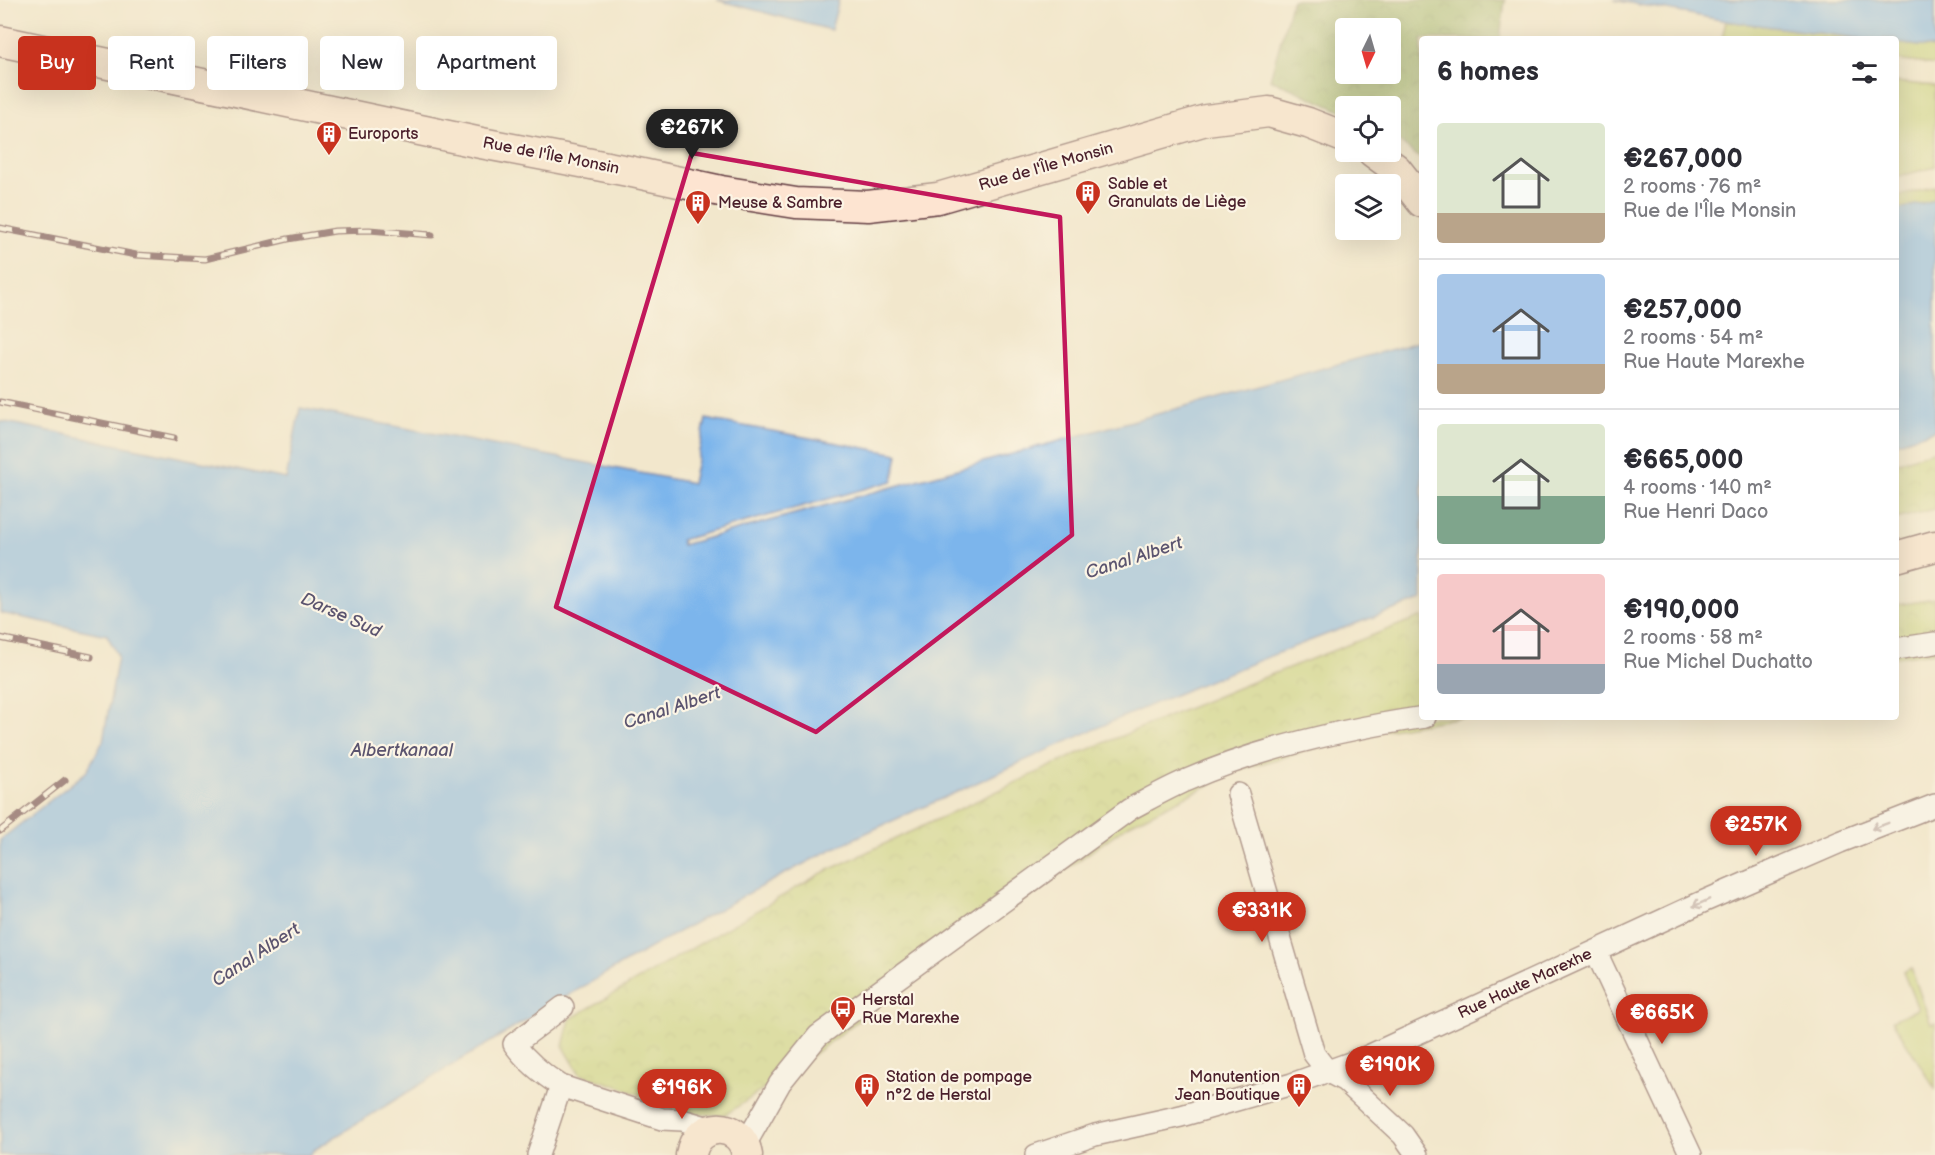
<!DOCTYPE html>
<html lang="en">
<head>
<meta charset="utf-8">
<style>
  body { margin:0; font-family:"Balsamiq Sans",sans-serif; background:#f7f7f7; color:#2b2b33; height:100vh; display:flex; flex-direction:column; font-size:22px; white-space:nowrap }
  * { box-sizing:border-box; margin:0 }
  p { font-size:20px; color:#7c7c81 }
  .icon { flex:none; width:33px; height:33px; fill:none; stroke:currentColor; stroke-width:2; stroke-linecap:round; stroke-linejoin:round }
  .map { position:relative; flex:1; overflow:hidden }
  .panel { position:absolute; left:1419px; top:36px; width:480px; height:684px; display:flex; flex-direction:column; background:#fff; border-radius:6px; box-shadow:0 6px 24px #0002 }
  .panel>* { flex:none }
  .guide { position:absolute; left:18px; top:36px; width:570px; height:54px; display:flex; gap:12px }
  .needle { width:39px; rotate:185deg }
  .fabs { position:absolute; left:1335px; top:18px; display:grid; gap:12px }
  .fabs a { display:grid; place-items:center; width:66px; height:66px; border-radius:6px; background:#fff; box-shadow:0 6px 24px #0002; font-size:30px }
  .price { position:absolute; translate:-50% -51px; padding:0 14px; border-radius:21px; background:#c8321e; color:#fff; font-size:20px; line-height:39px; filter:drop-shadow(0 2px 3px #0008) }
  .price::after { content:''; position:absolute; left:50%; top:36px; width:18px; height:14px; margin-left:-9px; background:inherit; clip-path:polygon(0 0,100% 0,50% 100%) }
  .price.selected { background:#222; color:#fff }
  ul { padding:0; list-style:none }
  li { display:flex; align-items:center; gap:18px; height:150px; padding:0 18px }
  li+li { border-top:2px solid #e1e1e2 }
  li span { display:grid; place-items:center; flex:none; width:168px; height:120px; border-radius:6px; color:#555 }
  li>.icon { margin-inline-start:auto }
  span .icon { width:72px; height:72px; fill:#fffc; stroke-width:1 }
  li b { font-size:26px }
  h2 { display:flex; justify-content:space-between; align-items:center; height:72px; padding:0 18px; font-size:26px }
  .pill { padding:0 21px; border-radius:6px; background:#fff; box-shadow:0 6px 24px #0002; font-size:21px; line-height:54px }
  .pill.selected { background:#c8321e; color:#fff }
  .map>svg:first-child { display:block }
  .grass { fill:#c3d173; stroke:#86784f; stroke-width:1.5 }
  .forest { fill:url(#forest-crowns); stroke:#726948; stroke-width:1.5; fill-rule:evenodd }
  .park { fill:url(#park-crowns); stroke:#86784f; stroke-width:1.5 }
  .water { fill:#7bb5ec; stroke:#626a8c; stroke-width:1.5 }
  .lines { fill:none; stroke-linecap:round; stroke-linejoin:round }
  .street-casing { stroke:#633d43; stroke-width:24 }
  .secondary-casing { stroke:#633d43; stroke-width:33 }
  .street { stroke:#fff; stroke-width:21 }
  .secondary { stroke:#fde4d1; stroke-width:30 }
  .rail-casing { stroke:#4a1f2b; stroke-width:7 }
  .rail { stroke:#fcf5e5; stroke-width:4.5; stroke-dasharray:14; stroke-linecap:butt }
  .oneway { stroke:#ae9aa0 }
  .marked { fill:none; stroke:#c2185b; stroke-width:4.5; stroke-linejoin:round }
  .labels { text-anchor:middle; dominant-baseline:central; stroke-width:4.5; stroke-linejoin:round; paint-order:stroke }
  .poi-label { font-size:16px; fill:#4a1f2b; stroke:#fcf5e5; text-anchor:start }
  .street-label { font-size:16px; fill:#4a1f2b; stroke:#fcf5e5 }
  .water-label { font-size:18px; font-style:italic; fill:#5b546f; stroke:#fcf5e5 }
</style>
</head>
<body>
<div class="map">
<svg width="1935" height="1155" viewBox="0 0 1935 1155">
  <defs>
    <pattern id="forest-crowns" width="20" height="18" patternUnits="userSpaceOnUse" patternTransform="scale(1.5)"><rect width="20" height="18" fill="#9ab365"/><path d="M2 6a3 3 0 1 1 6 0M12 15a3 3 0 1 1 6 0" fill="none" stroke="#809153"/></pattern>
    <pattern id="park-crowns" width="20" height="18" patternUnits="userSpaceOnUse" patternTransform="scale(1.5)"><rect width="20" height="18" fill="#c3d173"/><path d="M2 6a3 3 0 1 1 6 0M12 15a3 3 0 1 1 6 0" fill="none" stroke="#a9b364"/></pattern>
  </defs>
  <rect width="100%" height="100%" fill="#fcf5e5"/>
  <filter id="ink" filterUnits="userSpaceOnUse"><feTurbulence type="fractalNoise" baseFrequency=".0167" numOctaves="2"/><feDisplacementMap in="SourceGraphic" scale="12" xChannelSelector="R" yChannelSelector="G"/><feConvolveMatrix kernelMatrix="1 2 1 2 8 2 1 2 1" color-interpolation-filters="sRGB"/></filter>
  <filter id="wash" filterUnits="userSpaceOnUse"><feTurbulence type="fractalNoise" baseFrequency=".008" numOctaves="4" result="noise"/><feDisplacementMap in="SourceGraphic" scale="24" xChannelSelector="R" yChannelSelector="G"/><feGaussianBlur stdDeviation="1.35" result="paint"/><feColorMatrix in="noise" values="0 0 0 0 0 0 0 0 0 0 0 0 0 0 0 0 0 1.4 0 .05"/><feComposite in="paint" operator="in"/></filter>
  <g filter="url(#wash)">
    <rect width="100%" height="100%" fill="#f2e7cc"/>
    <path class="grass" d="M1726,21L1865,39H1722Z
      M1896,43L1935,48V65L1896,60Z
      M1896,82L1935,86V167L1896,177Z
      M1935,186V200L1896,210V197Z
      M1911,968L1931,1024L1935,1023V1089L1892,1020L1918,1009L1903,972Z"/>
    <path class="forest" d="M1292,0H1505L1500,39H1422V160L1391,135L1390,106H1346L1345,113L1270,79ZM1346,28H1390V74H1346Z"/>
    <path class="park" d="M1935,450V509L1896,519V463Z
      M1935,599V652L1896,657V605Z
      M1422,616V717H1464L1373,732L1239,770L1128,825L899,989L800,1065L725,1115L688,1114L615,1085L580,1074L563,1046L570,1019L820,874L1075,755L1252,682Z"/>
    <path class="water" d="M717,0H839L831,30Z
      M1614,0H1935V48L1896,43V39H1865L1726,21Z
      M1935,200V430L1896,443V210Z
      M1422,341V600C1265,654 1112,719 961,790C913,812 863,833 815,858C643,947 479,1048 314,1150L310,1155H0V840L86,772L103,741L118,656L107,635L0,613V421L286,479L300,408L692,483L706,419L898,454L893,481L681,540L682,545Z"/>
  </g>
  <g filter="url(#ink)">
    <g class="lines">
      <defs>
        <path id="street" d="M1896,649L1935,643
          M1238,794L1314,1054L1328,1072L1345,1081L1403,1135L1417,1155
          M1596,952L1691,1155
          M561,1086L662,1119L682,1120L713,1129
          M745,1145L780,1083L818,1036L1130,809C1149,799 1168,788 1187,780C1263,747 1344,729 1425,717
          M538,1155L561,1086C542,1074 527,1062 514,1044L563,1007
          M1036,1155L1095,1135L1181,1116L1292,1084L1364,1058L1700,903L1840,842L1935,805"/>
        <path id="secondary" d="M0,41L481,143L628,171L721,191L796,203L868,206L938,198L1206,120L1269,112L1308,123L1346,138
          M1373,152L1396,169L1422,202
          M1896,557L1935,546
          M691,1155C696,1120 742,1120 747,1155"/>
      </defs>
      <use href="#street" class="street-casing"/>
      <use href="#secondary" class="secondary-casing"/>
      <use href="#street" class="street"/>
      <use href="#secondary" class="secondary"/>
      <defs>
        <path id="rail" d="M0,228L136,255L205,259L288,239L335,231L369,230L432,235
          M0,402L174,438
          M0,638L91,657
          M0,831L65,780"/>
      </defs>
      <use href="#rail" class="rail-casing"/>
      <use href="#rail" class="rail"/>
    </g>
    <defs><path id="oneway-shaft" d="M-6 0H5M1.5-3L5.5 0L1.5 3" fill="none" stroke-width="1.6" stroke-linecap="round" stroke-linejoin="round" transform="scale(1.5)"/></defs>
    <g class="oneway">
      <use href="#oneway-shaft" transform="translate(1880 826) rotate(159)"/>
      <use href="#oneway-shaft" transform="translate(1701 903) rotate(156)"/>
    </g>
  </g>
  <path d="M0 0H1935V1155H0ZM692,153L1060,217L1072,535L816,732L556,607Z" fill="#f2e7cc" fill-opacity=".55" fill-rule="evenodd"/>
  <path class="marked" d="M692,153L1060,217L1072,535L816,732L556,607Z"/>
  <defs>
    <symbol id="building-pin" viewBox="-11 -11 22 30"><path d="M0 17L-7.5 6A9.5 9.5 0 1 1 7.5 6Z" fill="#c8321e" stroke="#fcf5e5"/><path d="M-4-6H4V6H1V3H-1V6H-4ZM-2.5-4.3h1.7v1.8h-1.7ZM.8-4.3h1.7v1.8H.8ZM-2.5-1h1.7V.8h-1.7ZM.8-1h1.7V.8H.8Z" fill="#fff"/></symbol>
    <symbol id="bus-pin" viewBox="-11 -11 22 30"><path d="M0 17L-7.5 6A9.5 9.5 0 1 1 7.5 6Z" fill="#c8321e" stroke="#fcf5e5"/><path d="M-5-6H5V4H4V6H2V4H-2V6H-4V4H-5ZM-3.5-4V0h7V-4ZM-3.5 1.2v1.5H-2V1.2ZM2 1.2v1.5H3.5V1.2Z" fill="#fff"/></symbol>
  </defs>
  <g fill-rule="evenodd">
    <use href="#building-pin" x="314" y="119" width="30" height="40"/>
    <use href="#building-pin" x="1073" y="178" width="30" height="40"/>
    <use href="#building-pin" x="683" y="188" width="30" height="40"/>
    <use href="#bus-pin" x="828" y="994" width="30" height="40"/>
    <use href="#building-pin" x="852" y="1071" width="30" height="40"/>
    <use href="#building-pin" x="1284" y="1071" width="30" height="40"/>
  </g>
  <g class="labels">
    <g class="poi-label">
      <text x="348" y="134">Euroports</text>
      <text x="1108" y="184">Sable et<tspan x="1108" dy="18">Granulats de Liège</tspan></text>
      <text x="718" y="203">Meuse &amp; Sambre</text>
      <text x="862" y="1000">Herstal<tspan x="862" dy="18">Rue Marexhe</tspan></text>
      <text x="886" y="1077">Station de pompage<tspan x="886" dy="18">n°2 de Herstal</tspan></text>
      <text x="1280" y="1077" text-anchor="end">Manutention<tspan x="1280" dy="18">Jean Boutique</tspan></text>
    </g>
    <g class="street-label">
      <text transform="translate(551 156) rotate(11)">Rue de l'Île Monsin</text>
      <text transform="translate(1046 167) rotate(-16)">Rue de l'Île Monsin</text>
      <text transform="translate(1525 984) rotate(-25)">Rue Haute Marexhe</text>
    </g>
    <g class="water-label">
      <text transform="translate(1134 558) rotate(-18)">Canal Albert</text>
      <text transform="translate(341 615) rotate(24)">Darse Sud</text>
      <text transform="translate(672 708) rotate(-18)">Canal Albert</text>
      <text x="402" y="750">Albertkanaal</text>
      <text transform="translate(256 955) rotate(-33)">Canal Albert</text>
    </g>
  </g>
</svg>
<div class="fabs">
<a><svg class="needle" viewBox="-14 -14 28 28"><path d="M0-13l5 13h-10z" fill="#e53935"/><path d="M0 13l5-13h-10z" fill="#7c7c81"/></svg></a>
<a><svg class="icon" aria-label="locate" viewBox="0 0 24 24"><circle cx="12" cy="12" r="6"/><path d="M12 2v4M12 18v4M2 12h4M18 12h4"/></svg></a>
<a><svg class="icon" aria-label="layers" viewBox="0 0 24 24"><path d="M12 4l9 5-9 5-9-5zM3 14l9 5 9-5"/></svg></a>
</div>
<b class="price selected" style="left:692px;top:160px">€267K</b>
<b class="price" style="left:1756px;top:857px">€257K</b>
<b class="price" style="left:1262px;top:943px">€331K</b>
<b class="price" style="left:1662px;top:1045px">€665K</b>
<b class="price" style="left:1390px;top:1097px">€190K</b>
<b class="price" style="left:682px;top:1120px">€196K</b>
<div class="guide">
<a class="pill selected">Buy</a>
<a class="pill">Rent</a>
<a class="pill">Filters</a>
<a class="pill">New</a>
<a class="pill">Apartment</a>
</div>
<section class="panel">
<h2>6 homes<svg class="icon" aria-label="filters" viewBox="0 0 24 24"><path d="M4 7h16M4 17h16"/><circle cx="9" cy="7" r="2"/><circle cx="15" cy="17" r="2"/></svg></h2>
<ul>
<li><span style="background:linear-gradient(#dfe7d0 75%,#b9a48a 0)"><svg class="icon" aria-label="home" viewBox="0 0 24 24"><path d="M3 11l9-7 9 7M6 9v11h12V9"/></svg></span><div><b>€267,000</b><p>2 rooms · 76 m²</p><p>Rue de l'Île Monsin</p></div></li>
<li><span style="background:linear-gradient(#a9c7e8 75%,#b9a48a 0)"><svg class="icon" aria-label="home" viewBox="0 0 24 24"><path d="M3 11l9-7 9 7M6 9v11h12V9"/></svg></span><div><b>€257,000</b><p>2 rooms · 54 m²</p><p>Rue Haute Marexhe</p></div></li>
<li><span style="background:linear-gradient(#dfe7d0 60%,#7fa58c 0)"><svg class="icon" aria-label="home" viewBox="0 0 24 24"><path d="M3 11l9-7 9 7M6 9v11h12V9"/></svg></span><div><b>€665,000</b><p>4 rooms · 140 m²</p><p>Rue Henri Daco</p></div></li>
<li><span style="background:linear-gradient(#f6c9c9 75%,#9aa5b1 0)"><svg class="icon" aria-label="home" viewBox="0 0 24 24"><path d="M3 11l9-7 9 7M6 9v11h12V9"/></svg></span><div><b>€190,000</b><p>2 rooms · 58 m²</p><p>Rue Michel Duchatto</p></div></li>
</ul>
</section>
</div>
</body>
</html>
